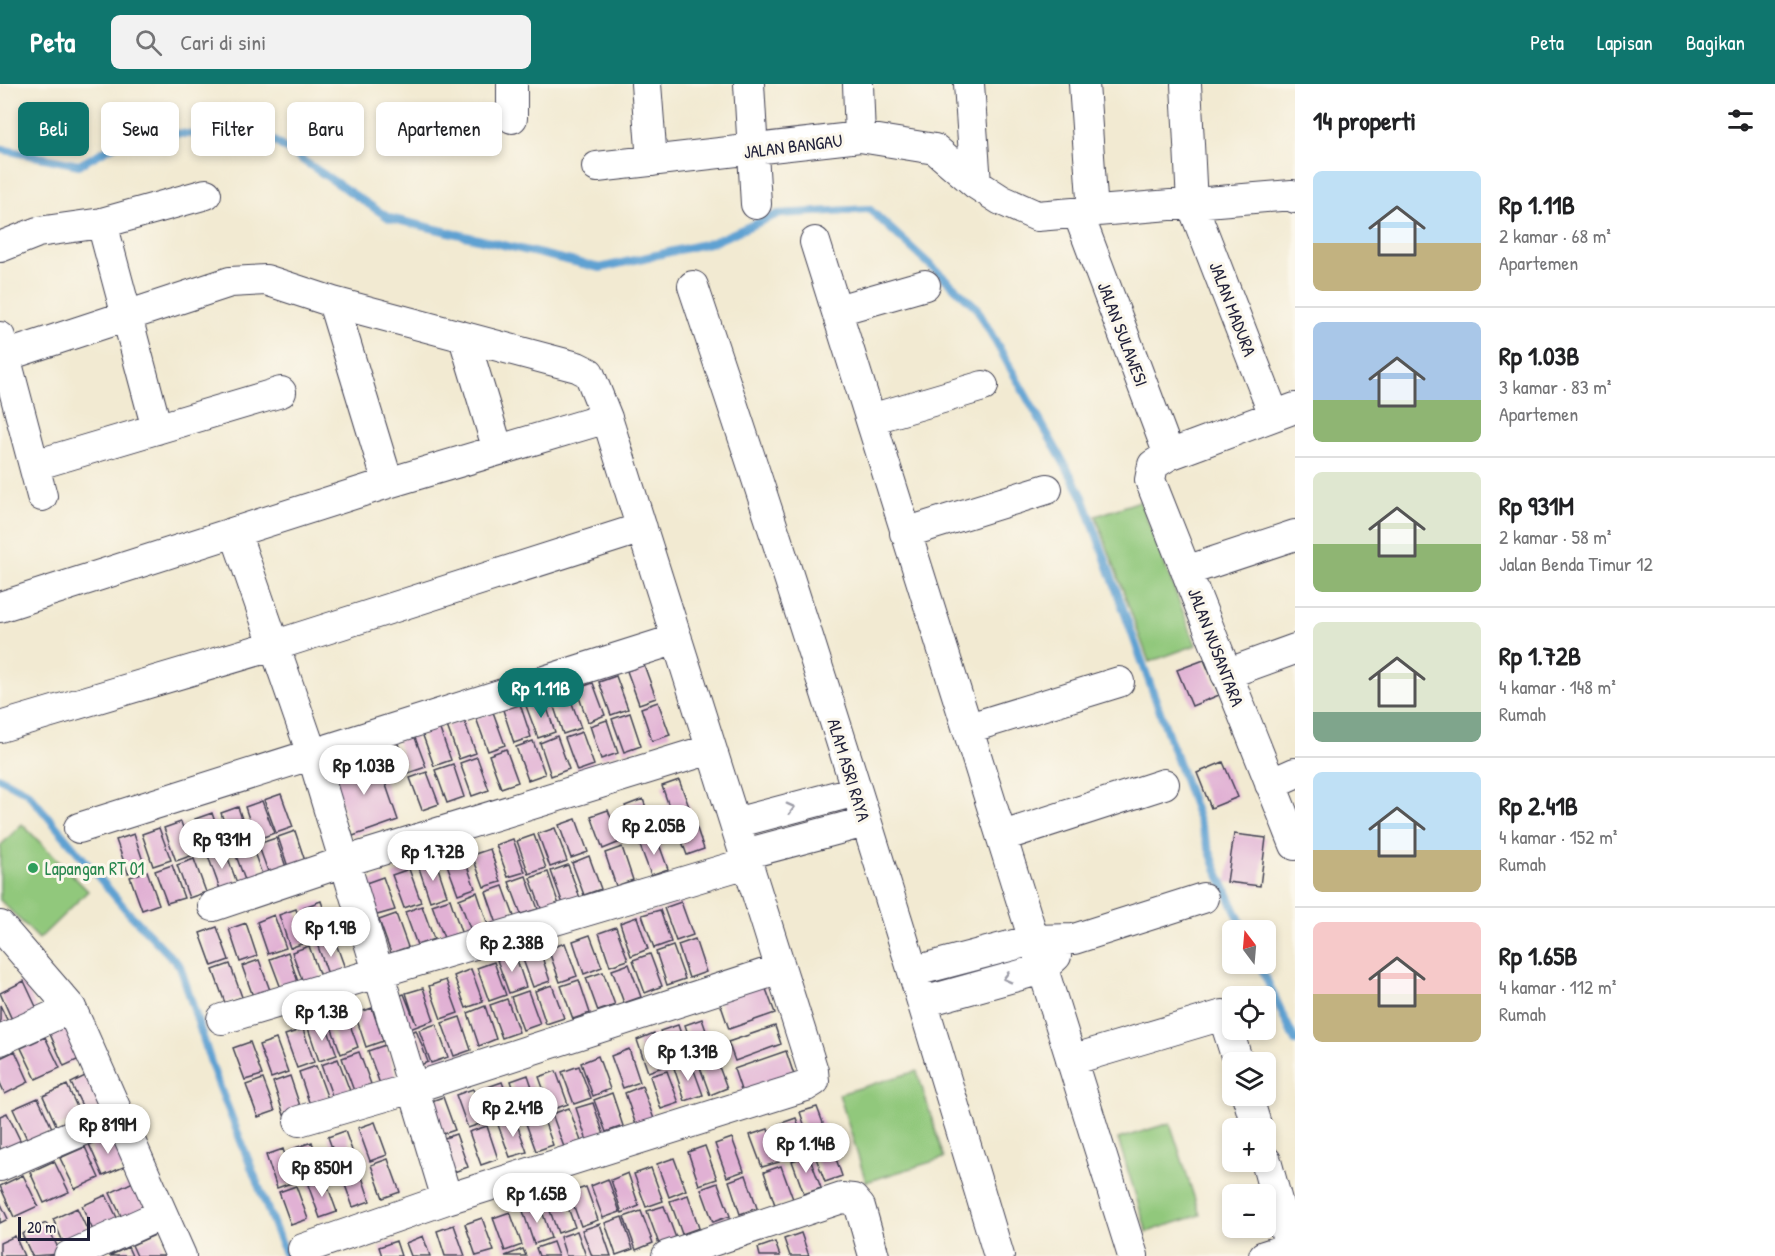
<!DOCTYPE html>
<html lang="id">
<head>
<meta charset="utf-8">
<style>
  body { margin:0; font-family:"Patrick Hand",sans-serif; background:#f2f2f2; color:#202124; height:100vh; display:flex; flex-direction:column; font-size:22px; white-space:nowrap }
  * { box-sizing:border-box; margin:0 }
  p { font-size:20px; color:#757577 }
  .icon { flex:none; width:33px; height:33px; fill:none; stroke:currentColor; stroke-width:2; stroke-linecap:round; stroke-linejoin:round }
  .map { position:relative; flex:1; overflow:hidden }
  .sheet { display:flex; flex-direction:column; background:#fff; width:480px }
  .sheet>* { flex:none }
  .guide { position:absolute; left:18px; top:18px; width:570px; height:54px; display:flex; gap:12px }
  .needle { width:39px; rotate:344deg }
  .fabs { position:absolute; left:1222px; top:836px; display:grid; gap:12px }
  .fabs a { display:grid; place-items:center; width:54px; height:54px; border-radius:9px; background:#fff; box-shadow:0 3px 9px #0003; font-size:30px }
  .scale { position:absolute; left:18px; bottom:15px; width:72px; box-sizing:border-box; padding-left:6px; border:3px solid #22223b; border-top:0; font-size:16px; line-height:21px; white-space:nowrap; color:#22223b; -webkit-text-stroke:4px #fbf7ec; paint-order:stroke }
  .price { position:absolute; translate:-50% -51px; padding:0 14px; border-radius:21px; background:#fff; color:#222; font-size:20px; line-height:39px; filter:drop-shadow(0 2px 3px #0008) }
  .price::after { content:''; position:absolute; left:50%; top:36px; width:18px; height:14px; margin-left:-9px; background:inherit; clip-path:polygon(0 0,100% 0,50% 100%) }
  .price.on { background:#0f766e; color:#fff }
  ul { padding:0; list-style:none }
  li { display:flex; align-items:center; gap:18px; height:150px; padding:0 18px }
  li+li { border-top:2px solid #e0e0e0 }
  li span { display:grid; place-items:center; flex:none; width:168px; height:120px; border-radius:9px; color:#555 }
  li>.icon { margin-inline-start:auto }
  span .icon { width:72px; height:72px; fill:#fffc; stroke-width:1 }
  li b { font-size:26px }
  h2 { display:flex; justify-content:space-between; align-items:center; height:72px; padding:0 18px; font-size:26px }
  .tag { padding:0 21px; border-radius:9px; background:#fff; box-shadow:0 3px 9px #0003; font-size:21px; line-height:54px }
  .tag.on { background:#0f766e; color:#fff }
  header { display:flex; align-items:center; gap:36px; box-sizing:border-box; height:84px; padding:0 30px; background:#0f766e; color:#fff }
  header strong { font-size:28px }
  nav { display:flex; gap:33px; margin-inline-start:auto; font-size:21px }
  .search { width:420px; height:54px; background:#f2f2f2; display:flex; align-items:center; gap:15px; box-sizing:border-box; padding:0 21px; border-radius:9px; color:#757577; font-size:22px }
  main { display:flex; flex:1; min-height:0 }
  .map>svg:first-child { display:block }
  .green { fill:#91c87b; stroke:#5a755b; stroke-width:1.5 }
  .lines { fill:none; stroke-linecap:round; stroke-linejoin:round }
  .stream { stroke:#5ea1d2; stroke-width:8 }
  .building { fill:#e1b1d4 }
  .minor-casing { stroke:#414052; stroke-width:32 }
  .minor { stroke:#fff; stroke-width:30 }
  .oneway { stroke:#9c9ca7 }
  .leisure-dot { fill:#2e9e5b; stroke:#fbf7ec; stroke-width:2 }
  .labels { text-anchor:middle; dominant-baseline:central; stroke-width:6; stroke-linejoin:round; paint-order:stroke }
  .street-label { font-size:18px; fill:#22223b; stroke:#fbf7ec }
  .leisure-label { font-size:18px; fill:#27864d; stroke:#fbf7ec; text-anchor:start }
</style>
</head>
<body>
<header>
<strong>Peta</strong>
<div class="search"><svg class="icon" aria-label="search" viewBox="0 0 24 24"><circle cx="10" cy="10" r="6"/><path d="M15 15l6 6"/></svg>Cari di sini</div>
<nav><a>Peta</a><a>Lapisan</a><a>Bagikan</a></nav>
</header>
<main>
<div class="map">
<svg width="1295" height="1172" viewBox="0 0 1295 1172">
  <rect width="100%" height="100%" fill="#fbf7ec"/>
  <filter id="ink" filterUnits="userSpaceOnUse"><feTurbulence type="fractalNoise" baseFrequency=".0167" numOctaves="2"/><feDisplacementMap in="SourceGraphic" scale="12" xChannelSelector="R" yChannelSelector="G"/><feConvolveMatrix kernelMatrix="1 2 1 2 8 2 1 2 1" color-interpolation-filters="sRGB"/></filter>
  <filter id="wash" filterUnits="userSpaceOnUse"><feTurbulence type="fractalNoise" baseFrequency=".008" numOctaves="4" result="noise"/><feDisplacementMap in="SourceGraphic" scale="24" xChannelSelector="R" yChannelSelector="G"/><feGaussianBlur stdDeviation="1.35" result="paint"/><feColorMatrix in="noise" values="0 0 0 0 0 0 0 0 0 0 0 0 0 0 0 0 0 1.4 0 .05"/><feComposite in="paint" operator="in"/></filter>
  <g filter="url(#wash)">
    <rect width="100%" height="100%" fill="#f2ead2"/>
    <path class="green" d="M1140,417L1196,561L1149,578L1096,432Z
      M22,740L88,807L39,855L0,816V762Z
      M917,987L944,1074L866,1098L839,1010Z
      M1170,1039L1200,1131L1147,1148L1118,1055Z"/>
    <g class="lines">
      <path class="stream" d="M0,65L79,81L138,48L268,53L389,134L600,184L713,158L778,130L869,125L976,223L1083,413L1216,784L1244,846
        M0,694L27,708L128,828L180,882L215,991L286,1172
        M1259,879L1295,957"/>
    </g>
    <g id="blocks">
      <path class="building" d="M1204,576L1219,611L1192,622L1177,586Z
        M644,581L656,614L639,620L627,587Z
        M616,592L628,625L611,631L599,598Z
        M593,599L605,631L588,638L576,605Z
        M569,611L581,644L563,650L552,617Z
        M544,615L555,648L538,654L526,622Z
        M658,618L670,651L652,657L641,624Z
        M520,620L531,653L514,659L503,626Z
        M493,628L505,661L488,667L476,634Z
        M630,629L641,662L624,668L612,635Z
        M464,636L476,669L459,675L447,642Z
        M607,636L618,669L601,675L590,642Z
        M439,643L451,676L434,682L422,649Z
        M582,648L594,681L577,687L565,654Z
        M414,651L426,683L408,689L397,657Z
        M557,652L569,685L551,692L540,659Z
        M533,657L545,690L528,696L516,663Z
        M506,665L518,698L501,704L489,671Z
        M376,672L398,736L353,752L330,688Z
        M477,673L489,706L472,712L460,679Z
        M1223,678L1238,713L1211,724L1197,689Z
        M453,680L464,713L447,719L435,686Z
        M427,688L439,720L422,726L410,694Z
        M679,696L691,728L673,734L662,702Z
        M281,710L293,743L276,749L264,716Z
        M643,715L654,748L637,755L625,722Z
        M262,717L274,749L256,756L245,723Z
        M238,723L249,756L232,762L221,729Z
        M608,726L620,758L603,765L591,732Z
        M212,729L223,762L206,768L195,735Z
        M693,733L704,765L687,771L675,739Z
        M576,735L588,768L571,774L559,741Z
        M181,738L193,771L176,777L164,744Z
        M159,744L171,776L153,782L142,750Z
        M555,744L567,777L550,783L538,750Z
        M295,747L306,780L289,786L278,753Z
        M134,750L145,783L128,789L116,756Z
        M1234,750L1266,754L1260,802L1227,798Z
        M534,751L546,784L529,790L517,757Z
        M656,752L668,785L651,791L639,759Z
        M276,754L287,786L270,793L258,760Z
        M513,755L525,788L508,793L496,761Z
        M251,760L263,793L246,799L234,766Z
        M622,763L633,796L616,802L605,769Z
        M490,765L501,798L484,803L472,771Z
        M225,766L237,799L220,805L208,772Z
        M463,771L475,804L458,810L446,778Z
        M589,772L601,805L584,811L572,779Z
        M194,775L206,808L189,814L177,781Z
        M436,778L447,811L430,817L419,784Z
        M172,781L184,814L167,819L155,787Z
        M568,781L580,814L563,820L551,787Z
        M409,785L421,818L404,824L392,791Z
        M147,787L159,820L142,826L130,793Z
        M548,788L559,821L542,827L530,794Z
        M526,792L538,825L521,830L509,798Z
        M383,793L395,826L377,831L366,799Z
        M503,802L515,835L497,840L486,808Z
        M477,808L488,841L471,847L459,815Z
        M450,815L461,848L444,854L432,821Z
        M321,817L332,850L315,856L304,823Z
        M681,818L693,851L676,857L664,824Z
        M422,822L434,855L417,861L405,828Z
        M296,825L307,858L290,864L279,831Z
        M660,826L671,858L654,864L642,831Z
        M396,830L408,863L391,869L379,836Z
        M274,831L286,864L268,870L257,838Z
        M637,833L648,865L631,872L620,839Z
        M246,839L257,872L240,878L229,845Z
        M217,843L229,876L212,882L200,849Z
        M616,843L628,876L610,882L599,849Z
        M590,851L602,883L584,890L573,857Z
        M334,854L346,887L329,893L317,860Z
        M695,855L706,888L689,894L678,861Z
        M565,859L577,892L560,898L548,865Z
        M309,862L321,895L304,901L292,868Z
        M673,862L685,895L667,901L656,868Z
        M539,864L550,897L533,903L521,870Z
        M288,868L299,901L282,907L270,875Z
        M515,870L526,903L509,909L497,876Z
        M650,870L662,902L645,909L633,876Z
        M259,876L271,909L254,915L242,882Z
        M494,878L506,911L489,917L477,884Z
        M230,880L242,913L225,919L213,886Z
        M629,880L641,913L624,919L612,886Z
        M471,885L483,918L466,924L454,892Z
        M603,888L615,921L598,927L586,894Z
        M446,896L458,929L441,935L429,902Z
        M579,896L590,929L573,935L561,902Z
        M24,897L39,929L14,940L0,909Z
        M763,897L775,929L729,945L718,913Z
        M552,901L564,934L546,940L535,907Z
        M423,904L434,936L399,949L387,916L404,910L416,940L406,909Z
        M528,907L540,940L523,946L511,913Z
        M507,915L519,948L502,954L490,921Z
        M0,921L10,942L0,947Z
        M485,922L496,955L479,962L468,929Z
        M372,924L383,957L366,963L355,930Z
        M346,930L358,963L341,970L329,937Z
        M460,933L471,966L454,972L442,939Z
        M702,935L713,967L696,974L685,941Z
        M325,938L337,971L319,977L308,944Z
        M74,939L88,971L64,982L50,950Z
        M436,940L448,973L431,979L419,946Z
        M678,941L689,974L672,980L660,947Z
        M775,942L781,960L735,977L728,958Z
        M303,945L314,978L297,984L285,951Z
        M416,946L428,978L410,985L399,952Z
        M654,949L665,982L648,988L637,956Z
        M45,953L60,984L36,995L21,964Z
        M276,955L288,988L271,994L259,961Z
        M250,958L262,991L245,996L233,964Z
        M385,961L397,994L380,1000L368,967Z
        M629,965L640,998L623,1004L611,972Z
        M15,967L29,998L5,1010L0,999V974Z
        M786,967L794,991L742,1009L734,985Z
        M359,968L371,1000L354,1007L342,974Z
        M598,972L610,1005L593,1012L581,979Z
        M715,972L727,1004L710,1011L698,978Z
        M338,975L350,1007L333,1014L321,981Z
        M691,978L703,1011L685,1017L674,984Z
        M316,982L328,1015L310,1021L299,988Z
        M579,982L591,1014L574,1020L562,988Z
        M95,987L110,1019L86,1030L71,999Z
        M556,987L568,1020L551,1026L539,993Z
        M667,987L679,1019L661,1025L650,992Z
        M528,991L539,1024L522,1030L511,997Z
        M290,992L301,1025L284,1031L273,998Z
        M263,995L275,1027L258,1033L246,1001Z
        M502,998L514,1030L497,1037L485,1004Z
        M67,1001L81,1032L57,1043L43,1012Z
        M642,1002L654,1035L636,1041L625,1009Z
        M473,1005L485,1038L468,1044L456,1011Z
        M612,1009L623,1042L606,1048L594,1016Z
        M443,1013L455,1046L437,1052L426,1019Z
        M38,1014L53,1046L28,1057L13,1025Z
        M593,1019L604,1051L587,1057L576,1024Z
        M817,1023L829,1055L811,1061L800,1028Z
        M569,1024L581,1057L564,1063L552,1030Z
        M541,1028L553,1061L536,1067L524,1034Z
        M7,1029L22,1060L0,1070V1032Z
        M796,1034L808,1067L790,1073L779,1040Z
        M515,1035L527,1068L510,1073L498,1041Z
        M375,1038L387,1071L370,1077L358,1044Z
        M487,1042L498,1075L481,1081L469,1048Z
        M768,1045L779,1078L762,1083L750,1051Z
        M345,1047L357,1080L340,1086L328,1053Z
        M113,1049L128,1081L103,1092L89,1060Z
        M456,1050L468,1083L451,1089L439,1056Z
        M732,1054L744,1087L727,1093L715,1060Z
        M312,1058L323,1091L306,1097L295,1064Z
        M831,1060L842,1092L825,1098L813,1066Z
        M705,1062L717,1095L699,1101L688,1068Z
        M85,1063L99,1094L75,1105L60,1074Z
        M283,1065L294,1098L277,1104L266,1071Z
        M809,1071L821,1104L804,1110L792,1077Z
        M674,1074L686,1106L669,1113L657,1080Z
        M388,1075L400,1108L383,1114L371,1081Z
        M54,1077L69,1108L44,1119L30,1088Z
        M781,1082L793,1115L775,1121L764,1088Z
        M359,1084L370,1117L353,1123L341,1090Z
        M651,1084L663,1117L646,1123L634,1090Z
        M628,1089L639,1122L622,1129L611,1096Z
        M23,1091L38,1122L14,1133L0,1102Z
        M746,1091L757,1124L740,1130L729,1097Z
        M325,1095L337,1128L320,1134L308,1101Z
        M608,1095L620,1128L603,1134L591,1102Z
        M135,1097L149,1129L125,1140L110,1109Z
        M718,1099L730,1132L713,1138L701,1105Z
        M296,1102L308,1135L291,1141L279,1108Z
        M586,1103L598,1136L581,1142L569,1109Z
        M563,1110L575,1143L558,1149L546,1116Z
        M106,1111L121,1142L96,1153L82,1122Z
        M688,1111L699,1144L682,1150L670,1117Z
        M0,1118L8,1135L0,1139Z
        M540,1121L551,1154L534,1160L523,1127Z
        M664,1122L676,1154L659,1160L647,1127Z
        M77,1124L92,1156L67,1167L53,1135Z
        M641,1127L653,1159L636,1166L624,1133Z
        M510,1128L522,1161L505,1167L493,1134Z
        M622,1133L633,1165L616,1171L605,1139Z
        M482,1134L494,1167L476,1172L465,1140Z
        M46,1139L61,1170L32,1172L22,1150Z
        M600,1140L611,1172H592L582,1146Z
        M454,1141L465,1172H445L437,1147Z
        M577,1147L586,1172H566L560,1153Z
        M801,1149L809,1172H790L784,1155Z
        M157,1150L167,1172H137L132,1161Z
        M15,1152L24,1172H0V1159Z
        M423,1152L430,1172H411L406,1159Z
        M396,1157L401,1172H382L379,1163Z
        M553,1158L558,1172H539L536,1164Z
        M775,1158L780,1172H760L758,1164Z
        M128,1163L132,1172H109Z
        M523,1165L526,1172H505Z"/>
    </g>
  </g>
  <g filter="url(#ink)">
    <use href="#blocks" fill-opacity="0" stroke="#414052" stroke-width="1.5"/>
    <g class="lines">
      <defs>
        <path id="minor" d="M512,0V34
          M646,0L652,77
          M749,0L756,120
          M858,0L860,53
          M969,0L976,100
          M1084,0L1093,129
          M1186,0L1192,120L1274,331
          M597,83L860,53L935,65L976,100L1001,116L1037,132L1292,111L1295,114
          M1078,129L1169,371
          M102,139L157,345
          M815,158L1133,1172
          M0,163L38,148L102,139L206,110
          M693,202C801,523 902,847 999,1172
          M333,218L388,399
          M838,226L925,201
          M0,253L42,412
          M464,254L498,366
          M5,272L230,198L266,196L333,218L577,283L589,289L607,334L813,987L814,997L806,1002L447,1115L303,1165
          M1295,324L1169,371L1153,381L1150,396L1295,761
          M871,335L983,302
          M35,381L281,308
          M235,448L312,670L447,1115
          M905,449L1047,405
          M1186,487L1295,451
          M0,523L388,399L607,334
          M1226,590L1295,565
          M0,643L273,562L642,444
          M969,644L1119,598
          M1270,700L1295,689
          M735,739L856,707
          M79,744L677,555
          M1003,752L1164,700
          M745,770L865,738
          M213,822L343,778L711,665
          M0,842L71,924L181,1172
          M915,887L1033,856L1074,855L1203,814
          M923,918L1042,885L1056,872
          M222,935L747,779
          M0,956L71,924
          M1071,976L1223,931L1238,978
          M1247,1011L1257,1044
          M299,1037L413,1004L780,885
          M1266,1077L1290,1164
          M0,1082L119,1031
          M69,1172L162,1130
          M667,1172L842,1114L853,1115L860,1123L874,1172
          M1264,1172L1295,1162"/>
      </defs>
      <use href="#minor" class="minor-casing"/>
      <use href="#minor" class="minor"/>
    </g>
    <defs><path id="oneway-chevron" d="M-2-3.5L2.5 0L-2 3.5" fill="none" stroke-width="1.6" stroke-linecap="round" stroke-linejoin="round" transform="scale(1.5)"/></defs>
    <g class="oneway">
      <use href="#oneway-chevron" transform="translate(791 724) rotate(-15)"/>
      <use href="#oneway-chevron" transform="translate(1007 894) rotate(165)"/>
    </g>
  </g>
  <circle class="leisure-dot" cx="33" cy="784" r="6"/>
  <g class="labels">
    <g class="street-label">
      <text transform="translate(793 62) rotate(-7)">JALAN BANGAU</text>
      <text transform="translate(1233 225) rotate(69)">JALAN MADURA</text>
      <text transform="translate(1123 250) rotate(69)">JALAN SULAWESI</text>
      <text transform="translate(1216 563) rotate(69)">JALAN NUSANTARA</text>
      <text transform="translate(849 686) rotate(73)">ALAM ASRI RAYA</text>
    </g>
    <g class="leisure-label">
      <text x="45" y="784">Lapangan RT 01</text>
    </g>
  </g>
</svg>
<div class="fabs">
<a><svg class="needle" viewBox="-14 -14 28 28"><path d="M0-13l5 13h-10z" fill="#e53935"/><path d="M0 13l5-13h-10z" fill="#757577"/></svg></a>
<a><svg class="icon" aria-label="locate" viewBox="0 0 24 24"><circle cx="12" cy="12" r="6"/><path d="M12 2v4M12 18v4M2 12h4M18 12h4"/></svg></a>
<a><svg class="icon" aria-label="layers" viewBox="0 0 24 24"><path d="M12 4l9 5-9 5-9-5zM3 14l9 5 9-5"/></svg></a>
<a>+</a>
<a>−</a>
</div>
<div class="scale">20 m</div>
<b class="price on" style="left:541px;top:635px">Rp 1.11B</b>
<b class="price" style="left:364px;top:712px">Rp 1.03B</b>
<b class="price" style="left:654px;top:772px">Rp 2.05B</b>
<b class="price" style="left:222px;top:786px">Rp 931M</b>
<b class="price" style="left:433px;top:798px">Rp 1.72B</b>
<b class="price" style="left:331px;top:874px">Rp 1.9B</b>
<b class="price" style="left:512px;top:889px">Rp 2.38B</b>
<b class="price" style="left:322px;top:958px">Rp 1.3B</b>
<b class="price" style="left:688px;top:998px">Rp 1.31B</b>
<b class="price" style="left:513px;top:1054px">Rp 2.41B</b>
<b class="price" style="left:108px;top:1071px">Rp 819M</b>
<b class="price" style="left:806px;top:1090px">Rp 1.14B</b>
<b class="price" style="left:322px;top:1114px">Rp 850M</b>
<b class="price" style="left:537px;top:1140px">Rp 1.65B</b>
<div class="guide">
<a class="tag on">Beli</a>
<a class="tag">Sewa</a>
<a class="tag">Filter</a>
<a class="tag">Baru</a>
<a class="tag">Apartemen</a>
</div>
</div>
<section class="sheet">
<h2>14 properti<svg class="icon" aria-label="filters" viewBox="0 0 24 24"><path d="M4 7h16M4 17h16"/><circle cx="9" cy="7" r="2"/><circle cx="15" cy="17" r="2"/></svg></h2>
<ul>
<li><span style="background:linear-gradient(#bfe0f5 60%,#c2b280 0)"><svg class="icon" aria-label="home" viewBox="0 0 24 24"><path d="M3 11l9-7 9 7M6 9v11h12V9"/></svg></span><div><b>Rp 1.11B</b><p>2 kamar · 68 m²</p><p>Apartemen</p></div></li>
<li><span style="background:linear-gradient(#a9c7e8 65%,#8fb573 0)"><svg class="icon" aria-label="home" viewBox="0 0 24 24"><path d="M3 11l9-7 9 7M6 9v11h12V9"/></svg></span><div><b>Rp 1.03B</b><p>3 kamar · 83 m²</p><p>Apartemen</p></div></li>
<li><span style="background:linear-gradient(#dfe7d0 60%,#8fb573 0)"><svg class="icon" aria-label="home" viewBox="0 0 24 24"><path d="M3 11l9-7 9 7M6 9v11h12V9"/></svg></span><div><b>Rp 931M</b><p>2 kamar · 58 m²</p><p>Jalan Benda Timur 12</p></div></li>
<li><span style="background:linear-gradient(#dfe7d0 75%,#7fa58c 0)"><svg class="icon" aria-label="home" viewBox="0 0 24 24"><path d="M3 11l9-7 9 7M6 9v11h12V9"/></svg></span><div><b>Rp 1.72B</b><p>4 kamar · 148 m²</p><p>Rumah</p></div></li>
<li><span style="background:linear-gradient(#bfe0f5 65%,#c2b280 0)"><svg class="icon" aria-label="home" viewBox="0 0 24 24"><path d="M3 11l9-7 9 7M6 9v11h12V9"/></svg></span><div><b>Rp 2.41B</b><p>4 kamar · 152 m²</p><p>Rumah</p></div></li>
<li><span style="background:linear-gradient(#f6c9c9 60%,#c2b280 0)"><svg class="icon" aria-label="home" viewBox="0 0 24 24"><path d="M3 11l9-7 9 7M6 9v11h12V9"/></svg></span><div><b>Rp 1.65B</b><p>4 kamar · 112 m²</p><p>Rumah</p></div></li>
</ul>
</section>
</main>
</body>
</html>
